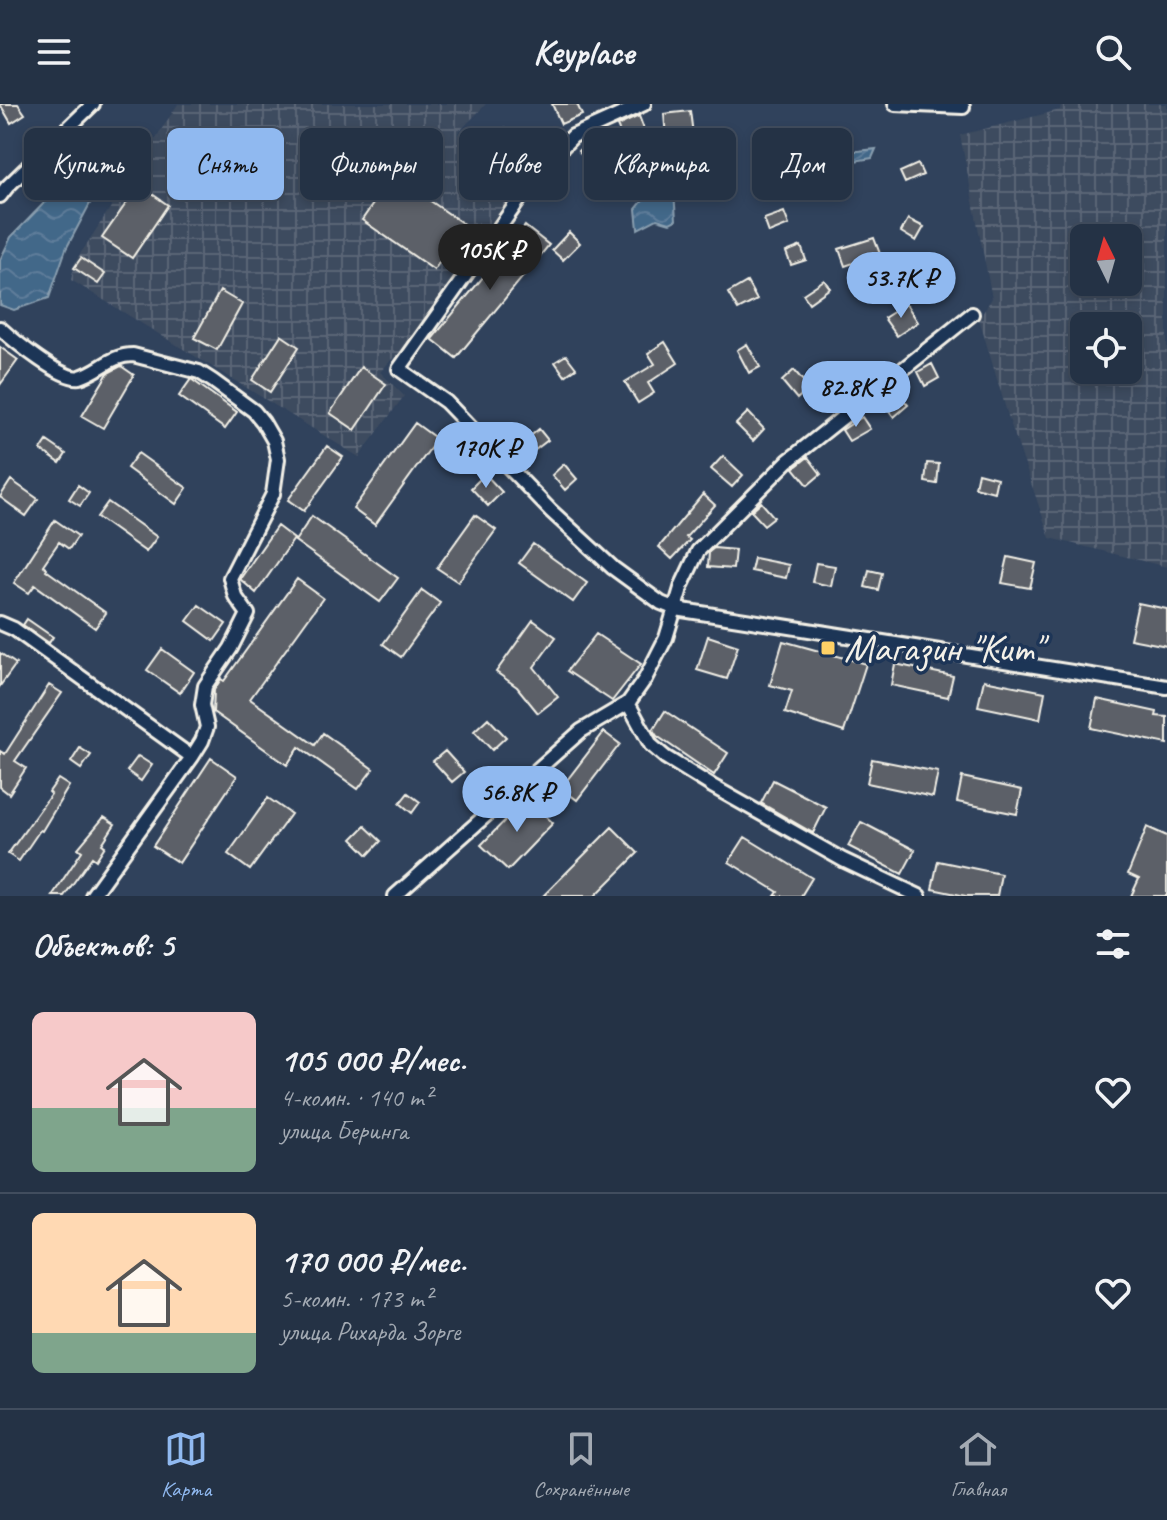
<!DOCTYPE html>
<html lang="ru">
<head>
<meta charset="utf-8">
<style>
  body { margin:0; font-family:Caveat,sans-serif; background:#303e50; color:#f1f3f6; height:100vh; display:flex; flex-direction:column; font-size:30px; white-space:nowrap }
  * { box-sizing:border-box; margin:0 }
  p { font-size:26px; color:#a3aab3 }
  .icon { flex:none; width:44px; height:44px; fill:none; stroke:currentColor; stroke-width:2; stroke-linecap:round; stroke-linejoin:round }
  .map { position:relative; height:792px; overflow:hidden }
  .drawer { display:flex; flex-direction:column; background:#243245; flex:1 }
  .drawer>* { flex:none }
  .top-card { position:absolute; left:24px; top:24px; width:1120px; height:72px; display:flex; gap:16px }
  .needle { width:52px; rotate:355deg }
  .buttons { position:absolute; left:1070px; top:120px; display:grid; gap:16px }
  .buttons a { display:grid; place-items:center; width:72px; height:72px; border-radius:12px; background:#243245; box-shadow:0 4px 12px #0003,0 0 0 2px #414d5e; font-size:40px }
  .price { position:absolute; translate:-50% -68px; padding:0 18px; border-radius:28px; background:#90b9f0; color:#111; font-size:26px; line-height:52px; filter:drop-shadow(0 2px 4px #0008) }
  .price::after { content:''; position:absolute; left:50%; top:48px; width:24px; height:18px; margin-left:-12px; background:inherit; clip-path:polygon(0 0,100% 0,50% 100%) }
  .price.selected { background:#222; color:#fff }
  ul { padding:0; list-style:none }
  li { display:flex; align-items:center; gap:24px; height:200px; padding:0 32px }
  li+li { border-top:2px solid #414d5e }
  li span { display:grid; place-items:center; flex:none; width:224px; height:160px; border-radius:12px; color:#555 }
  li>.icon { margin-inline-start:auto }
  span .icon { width:96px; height:96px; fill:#fffc; stroke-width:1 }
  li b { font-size:34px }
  h2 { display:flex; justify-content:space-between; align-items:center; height:96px; padding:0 32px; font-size:34px }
  .tag { padding:0 28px; border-radius:12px; background:#243245; box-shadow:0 4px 12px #0003,0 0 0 2px #414d5e; font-size:28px; line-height:72px }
  .tag.selected { background:#90b9f0; color:#111 }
  header { display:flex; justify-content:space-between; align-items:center; height:104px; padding:0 32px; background:#243245; font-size:36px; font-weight:700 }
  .dock { display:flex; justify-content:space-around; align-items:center; height:112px; border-top:2px solid #414d5e; background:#243245; font-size:22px; color:#a3aab3 }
  .dock a { display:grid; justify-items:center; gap:4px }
  .dock .selected { color:#90b9f0 }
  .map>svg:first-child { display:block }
  .industrial { fill:url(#industrial-grid); fill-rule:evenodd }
  .water { fill:url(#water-waves); stroke:#899eaf; stroke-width:2 }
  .building { fill:#5c6167; stroke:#f4f1e8; stroke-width:2 }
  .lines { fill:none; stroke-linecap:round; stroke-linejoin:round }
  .minor-casing { stroke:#f4f1e8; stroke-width:18 }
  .minor { stroke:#1d3557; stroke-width:12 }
  .poi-dot { fill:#ffd166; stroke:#1d3557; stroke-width:3 }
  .labels { text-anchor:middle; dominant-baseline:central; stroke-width:7; stroke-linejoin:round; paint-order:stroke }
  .poi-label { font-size:40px; fill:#f4f1e8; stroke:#1d3557; text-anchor:start }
</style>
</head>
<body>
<header><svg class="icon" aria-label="menu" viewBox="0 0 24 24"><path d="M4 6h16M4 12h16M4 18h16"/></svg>Keyplace<svg class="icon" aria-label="search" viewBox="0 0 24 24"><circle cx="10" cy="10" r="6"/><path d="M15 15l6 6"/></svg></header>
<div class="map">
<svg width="1167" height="792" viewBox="0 0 1167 792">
  <defs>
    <pattern id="industrial-grid" width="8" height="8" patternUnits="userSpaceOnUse" patternTransform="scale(2)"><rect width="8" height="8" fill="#3d4b5f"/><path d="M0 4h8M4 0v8" fill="none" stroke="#5a6576"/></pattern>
    <pattern id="water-waves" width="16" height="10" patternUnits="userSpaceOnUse" patternTransform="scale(2)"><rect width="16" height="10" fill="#426789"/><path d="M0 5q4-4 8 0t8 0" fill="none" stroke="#5e7d9a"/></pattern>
  </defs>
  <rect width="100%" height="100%" fill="#30425c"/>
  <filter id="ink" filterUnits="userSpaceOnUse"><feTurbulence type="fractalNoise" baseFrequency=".0125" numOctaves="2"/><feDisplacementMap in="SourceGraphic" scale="16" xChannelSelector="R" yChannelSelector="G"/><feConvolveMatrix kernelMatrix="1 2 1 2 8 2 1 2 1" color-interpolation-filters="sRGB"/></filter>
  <g filter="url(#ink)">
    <path class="industrial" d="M178,0H486L458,29L516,85L401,256L395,252L380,268L404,292L359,353L71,176L75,158Z
      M1061,0H1167V463L1050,434L1009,315L979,215L992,194L960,31L1060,6ZM1084,134H1128V178H1084ZM1084,222H1128V266H1084Z"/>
    <path class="water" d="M106,38L114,54L66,145L49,194L14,206L0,201V156L11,133L48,95L81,45Z
      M876,45L872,54L848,58L841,54L830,74L800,94L792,59L834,46L858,47Z
      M674,87L676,116L670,119L657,115L638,125L636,105L649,89Z"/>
    <path class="building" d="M0,0H18L25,10L11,19Z
      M552,0H577L582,11L561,20Z
      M690,7L693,30L666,33L664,10Z
      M639,12L646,31L625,40L617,22Z
      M505,24L516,35L499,50L489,39Z
      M593,33L608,48L592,62L578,47Z
      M918,60L923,71L905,79L900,68Z
      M393,71L465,121L434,166L362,116Z
      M139,81L168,101L132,154L102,134Z
      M784,108L789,121L769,129L764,115Z
      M908,115L924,123L916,137L901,128Z
      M525,122L549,141L456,254L432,235Z
      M569,128L580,139L563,156L552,146Z
      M874,134L880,150L845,162L839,145Z
      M801,142L806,156L791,161L786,148Z
      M81,154L105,170L98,180L74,164Z
      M824,176L830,184L809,199L803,190Z
      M747,178L757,196L738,206L728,189Z
      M220,187L242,200L217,246L194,234Z
      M906,200L918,218L897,232L884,214Z
      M281,231L299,243L270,288L252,276Z
      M665,238L678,259L648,279L654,289L638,299L625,278L655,260L648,249Z
      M747,240L760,263L749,269L737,246Z
      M0,243L18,256L0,281Z
      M566,251L576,264L565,272L555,258Z
      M932,260L939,274L925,282L918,268Z
      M121,262L134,271L103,324L82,312L108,269Z
      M361,263L386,280L355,326L330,309Z
      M848,264L858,276L839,290L830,277Z
      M794,266L809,284L797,295L782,277Z
      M191,275L237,308L225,325L179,292Z
      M894,284L908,301L894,313L880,295Z
      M748,308L764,325L753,337L736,320Z
      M862,313L870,325L849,337L842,326Z
      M415,319L437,335L375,421L353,405Z
      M539,325L548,336L530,350L521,340Z
      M47,337L66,350L60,359L41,346Z
      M327,342L343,353L304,407L288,396Z
      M138,349L187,384L176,400L127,364Z
      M723,352L743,371L732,383L711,365Z
      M808,353L821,370L808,381L794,364Z
      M927,359L939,360L937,380L925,378Z
      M564,360L577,375L565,386L552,371Z
      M978,369L997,374L994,388L975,383Z
      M485,370L502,388L488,402L471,384Z
      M11,376L38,395L26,412L0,393Z
      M78,381L89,389L80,402L69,395Z
      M703,390L715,401L686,433L690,436L672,455L659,443Z
      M108,398L157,433L146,448L97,413Z
      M761,398L774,413L764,421L751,407Z
      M475,411L496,426L458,478L437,464Z
      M312,412L398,474L380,498L295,437Z
      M55,416L78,432L69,445L59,438L43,461L47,464L46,466L106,509L95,524L35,481L29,489L14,479Z
      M277,422L294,435L256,489L240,475Z
      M533,440L587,479L573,498L519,459Z
      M714,444L735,446L733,465L708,463L709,448Z
      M1008,453L1036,459L1030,484L1002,479Z
      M754,454L789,461L786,474L751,467Z
      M816,459L835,462L831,482L812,478Z
      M869,466L882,469L878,486L865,483Z
      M297,475L323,494L250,595L315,641L323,629L373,665L358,685L299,643L287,661L213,608L214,586L221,575L224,577Z
      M422,486L440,499L401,553L383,540Z
      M1138,499L1167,505V542L1130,535Z
      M199,501L226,520L214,537L187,517Z
      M27,515L53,533L49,539L23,521Z
      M533,516L556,533L534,563L558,593L538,609L517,583L496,568Z
      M596,530L641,560L612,597L567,567Z
      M708,532L738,542L727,575L697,566Z
      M783,537L866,560L844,628L785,609L792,587L770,581Z
      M162,545L194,568L180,589L147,566Z
      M0,549L16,560L0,582Z
      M895,560L953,572L948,593L891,581Z
      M984,576L1045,588L1040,615L978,602Z
      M49,581L62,589L15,657L26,664L9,690L0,683V647L5,650Z
      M1097,595L1157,608L1156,612L1167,613V640L1091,624Z
      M665,607L728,649L714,671L657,632L653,626Z
      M488,614L506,633L492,646L474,627Z
      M604,628L620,640L577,696L561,684Z
      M80,644L91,651L81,665L71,658Z
      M445,647L464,668L452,678L433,657Z
      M138,652L152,661L141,677L127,667Z
      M211,654L237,672L179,759L153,742Z
      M872,655L938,668L933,693L867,679Z
      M962,673L1022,686L1017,710L957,698Z
      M58,675L69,682L42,727L40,726L19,757L8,750L51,690L49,688Z
      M773,676L826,703L813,729L761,699Z
      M408,689L420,698L412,709L400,699Z
      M268,694L291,710L250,766L228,750Z
      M527,694L553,719L508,766L481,741Z
      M104,713L115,720L102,740L105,742L96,756L92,753L64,792H52L82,747L78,744Z
      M861,718L915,746L902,770L848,742Z
      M365,722L381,737L368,751L352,735Z
      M612,723L638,749L595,792H543Z
      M1147,723L1167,732V792H1131L1139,775L1128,770Z
      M745,733L812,774L801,792H775L778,788L729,758Z
      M938,757L1001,770L997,792H966L932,785Z"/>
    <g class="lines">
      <defs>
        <path id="minor" d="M644,0L573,32L541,65L399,265L446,298L551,407L613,464L661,499L676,505L1167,583
          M895,0L963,3
          M0,92L7,83L93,0
          M0,224C13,236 64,278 80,273C100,267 111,251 133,251L199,268L213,277L254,307L263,318L274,337L278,355L273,390L230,474L235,492L248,510L231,544L205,582L202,601L207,623L202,637L192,653
          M0,519L14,525L192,653L92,792
          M628,599L651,641L665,653L712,682L843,756L919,792
          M395,792L581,627L628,599L645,575L666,534L682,481L698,447L788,357L972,210"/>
      </defs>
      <use href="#minor" class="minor-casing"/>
      <use href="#minor" class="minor"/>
    </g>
  </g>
  <rect class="poi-dot" x="820" y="536" width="16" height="16" rx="4"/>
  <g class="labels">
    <g class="poi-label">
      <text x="844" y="544">Магазин "Кит"</text>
    </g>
  </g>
</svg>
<div class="buttons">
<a><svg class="needle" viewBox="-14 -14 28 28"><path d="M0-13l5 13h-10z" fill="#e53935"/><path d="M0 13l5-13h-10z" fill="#a3aab3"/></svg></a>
<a><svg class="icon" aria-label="locate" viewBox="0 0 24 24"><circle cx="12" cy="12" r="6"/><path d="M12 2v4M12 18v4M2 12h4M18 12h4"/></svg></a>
</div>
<b class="price selected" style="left:490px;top:188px">105K ₽</b>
<b class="price" style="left:901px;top:216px">53.7K ₽</b>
<b class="price" style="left:856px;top:325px">82.8K ₽</b>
<b class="price" style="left:486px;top:386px">170K ₽</b>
<b class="price" style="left:517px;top:730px">56.8K ₽</b>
<div class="top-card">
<a class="tag">Купить</a>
<a class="tag selected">Снять</a>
<a class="tag">Фильтры</a>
<a class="tag">Новое</a>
<a class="tag">Квартира</a>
<a class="tag">Дом</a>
</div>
</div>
<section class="drawer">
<h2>Объектов: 5<svg class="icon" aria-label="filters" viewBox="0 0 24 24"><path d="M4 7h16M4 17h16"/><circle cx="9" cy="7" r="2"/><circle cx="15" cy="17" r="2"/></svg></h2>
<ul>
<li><span style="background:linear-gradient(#f6c9c9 60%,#7fa58c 0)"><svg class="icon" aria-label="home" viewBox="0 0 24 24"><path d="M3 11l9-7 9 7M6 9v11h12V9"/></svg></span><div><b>105 000 ₽/мес.</b><p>4-комн. · 140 m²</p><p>улица Беринга</p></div><svg class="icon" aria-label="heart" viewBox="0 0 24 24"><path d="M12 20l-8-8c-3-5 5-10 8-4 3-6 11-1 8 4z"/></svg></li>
<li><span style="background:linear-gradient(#ffd9b3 75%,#7fa58c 0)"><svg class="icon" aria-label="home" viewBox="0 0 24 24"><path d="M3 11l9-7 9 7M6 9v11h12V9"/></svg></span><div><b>170 000 ₽/мес.</b><p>5-комн. · 173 m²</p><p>улица Рихарда Зорге</p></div><svg class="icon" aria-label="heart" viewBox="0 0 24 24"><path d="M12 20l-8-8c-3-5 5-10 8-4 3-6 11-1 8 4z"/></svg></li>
</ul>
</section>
<nav class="dock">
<a class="selected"><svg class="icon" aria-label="map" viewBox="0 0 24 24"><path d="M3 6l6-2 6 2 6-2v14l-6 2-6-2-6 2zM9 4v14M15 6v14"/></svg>Карта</a>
<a><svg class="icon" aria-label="saved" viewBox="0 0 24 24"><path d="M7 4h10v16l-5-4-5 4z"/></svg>Сохранённые</a>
<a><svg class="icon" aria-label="home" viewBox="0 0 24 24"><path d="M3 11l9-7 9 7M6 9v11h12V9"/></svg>Главная</a>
</nav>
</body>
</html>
